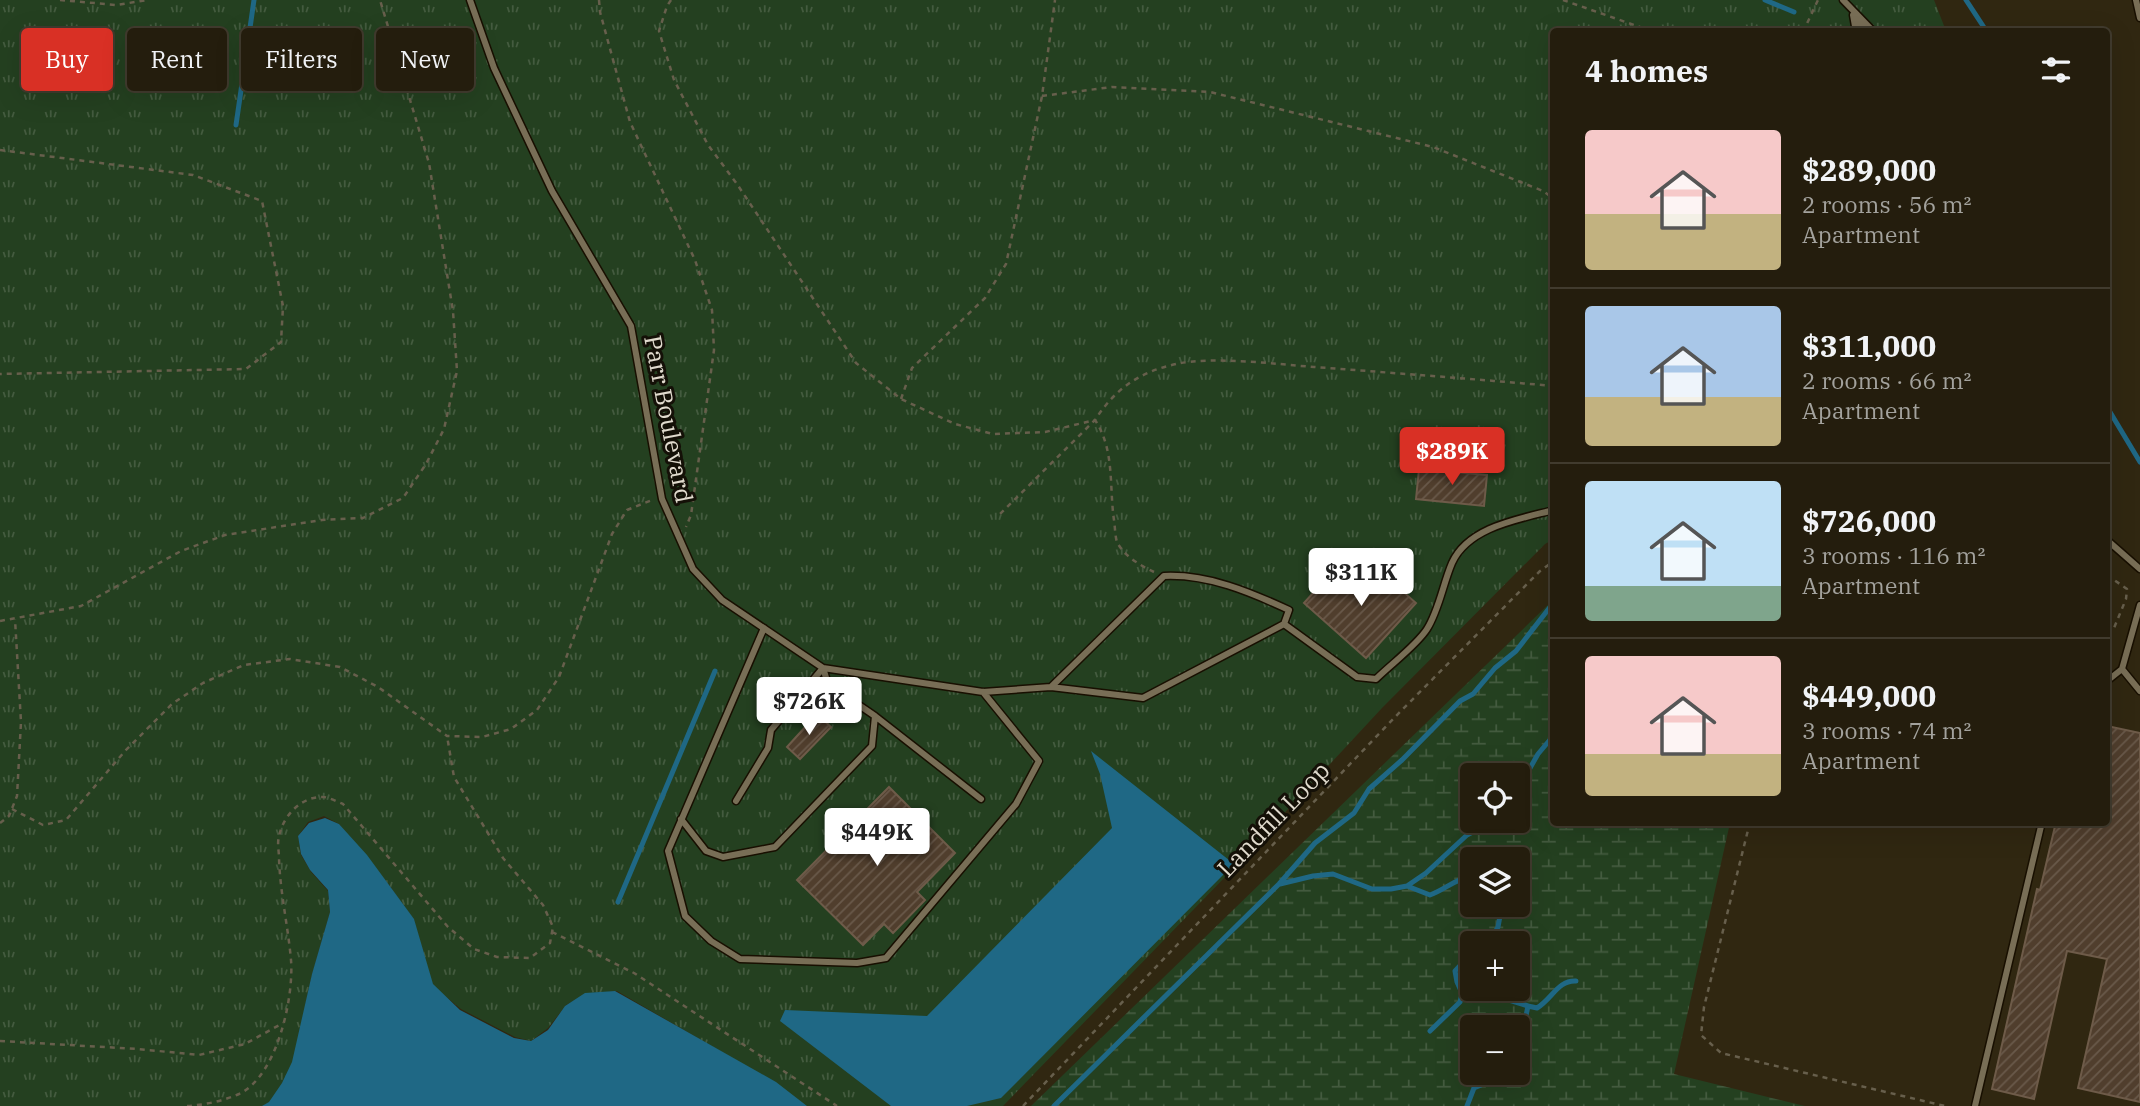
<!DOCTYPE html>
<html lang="en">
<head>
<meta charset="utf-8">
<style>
  body { margin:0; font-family:"IBM Plex Serif",serif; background:#2c2616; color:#f1f3f6; height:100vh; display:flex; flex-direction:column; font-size:26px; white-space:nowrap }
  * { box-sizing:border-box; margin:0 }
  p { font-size:23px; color:#a3a29d }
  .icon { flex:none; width:38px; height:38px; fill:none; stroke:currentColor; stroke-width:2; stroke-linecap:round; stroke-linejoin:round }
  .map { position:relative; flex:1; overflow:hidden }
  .panel { position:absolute; left:1550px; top:28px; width:560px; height:798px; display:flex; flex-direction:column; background:#241d0d; border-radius:7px; box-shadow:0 7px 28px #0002,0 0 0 2px #413b2e }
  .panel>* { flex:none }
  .banner { position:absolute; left:21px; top:28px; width:665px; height:63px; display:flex; gap:14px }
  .tools { position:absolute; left:1460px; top:763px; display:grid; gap:14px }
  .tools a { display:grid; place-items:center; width:70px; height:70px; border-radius:7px; background:#241d0d; box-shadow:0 7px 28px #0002,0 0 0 2px #413b2e; font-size:35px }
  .price { position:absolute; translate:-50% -60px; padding:0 16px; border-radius:7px; background:#fff; color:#222; font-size:23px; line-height:46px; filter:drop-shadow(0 2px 4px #0008) }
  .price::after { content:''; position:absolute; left:50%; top:42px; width:21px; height:16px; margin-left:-10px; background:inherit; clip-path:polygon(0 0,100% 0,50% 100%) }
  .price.on { background:#d93025; color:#fff }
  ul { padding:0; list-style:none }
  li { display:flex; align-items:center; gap:21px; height:175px; padding:0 35px }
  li+li { border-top:2px solid #413b2e }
  li span { display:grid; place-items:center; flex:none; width:196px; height:140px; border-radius:7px; color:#555 }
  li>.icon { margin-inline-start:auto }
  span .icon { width:84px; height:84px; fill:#fffc; stroke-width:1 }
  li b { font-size:30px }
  h2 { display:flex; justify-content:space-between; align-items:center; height:84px; padding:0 35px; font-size:30px }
  .tag { padding:0 24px; border-radius:7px; background:#241d0d; box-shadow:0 7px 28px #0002,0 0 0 2px #413b2e; font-size:24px; line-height:63px }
  .tag.on { background:#d93025; color:#fff }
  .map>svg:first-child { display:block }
  .grass { fill:url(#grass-tufts) }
  .wetland { fill:url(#wetland-marsh); fill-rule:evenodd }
  .water { fill:#1f6885 }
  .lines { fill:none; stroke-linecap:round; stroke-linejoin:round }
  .stream { stroke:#1f6885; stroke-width:5 }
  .building { fill:url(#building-hatch); stroke:#6e5b49; stroke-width:2 }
  .lane-casing { stroke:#180f00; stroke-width:9 }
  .path { stroke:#675f4c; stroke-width:2.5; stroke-dasharray:5 5; stroke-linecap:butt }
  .lane { stroke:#786e56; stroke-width:6 }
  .labels { text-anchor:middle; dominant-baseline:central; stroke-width:6; stroke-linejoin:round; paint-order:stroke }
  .street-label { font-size:24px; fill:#e1dbce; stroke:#141007 }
</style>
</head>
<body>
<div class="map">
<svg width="2140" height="1106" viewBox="0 0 2140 1106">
  <defs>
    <pattern id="grass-tufts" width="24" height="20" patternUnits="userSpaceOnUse" patternTransform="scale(1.75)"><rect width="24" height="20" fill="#244020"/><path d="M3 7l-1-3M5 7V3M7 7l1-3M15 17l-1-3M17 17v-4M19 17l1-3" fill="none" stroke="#445b3f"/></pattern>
    <pattern id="wetland-marsh" width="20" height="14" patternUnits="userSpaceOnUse" patternTransform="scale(1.75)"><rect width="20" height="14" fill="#244020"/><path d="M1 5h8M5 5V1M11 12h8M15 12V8" fill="none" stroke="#445b3f"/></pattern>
    <pattern id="building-hatch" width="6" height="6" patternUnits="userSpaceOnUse" patternTransform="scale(1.75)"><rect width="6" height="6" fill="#503e2d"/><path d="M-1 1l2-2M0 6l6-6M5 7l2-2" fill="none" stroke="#69594a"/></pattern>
  </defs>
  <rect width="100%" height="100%" fill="#302711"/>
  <path class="grass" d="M0,0H1934L1946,31L1554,32V539L1545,544L1382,708L1226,876L1003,1106H806L775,1083L617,991L586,994L566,1005L548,1028L531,1041L515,1037L461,1009L433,986L414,920L389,885L339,824L324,816L308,822L298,836L301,855L311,872L328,891L330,912L312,975L292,1066L282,1086L270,1102L263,1106H0Z"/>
  <path class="wetland" d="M1554,599V822L1730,823L1674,1074L1805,1106H1031ZM1472,775H1517V821H1472ZM1472,859H1517V905H1472ZM1472,943H1517V989H1472ZM1472,1027H1517V1073H1472Z"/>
  <path class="water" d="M1091,751L1234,864L1001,1098L967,1106H891L780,1021L785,1010L927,1016L1112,828L1100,774Z
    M325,818L339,824L367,855L414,919L433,984L460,1010L514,1038L531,1041L548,1030L565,1006L585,993L615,991L776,1082L807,1106H262L269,1102L282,1083L292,1062L312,974L330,912L328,890L310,870L301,854L298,836L309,823Z"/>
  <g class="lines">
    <path class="stream" d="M1765,0L1794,12
      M1966,0L1987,32
      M236,125L254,0
      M2107,407L2140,462
      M1517,791L1538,754L1554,735
      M1280,884L1313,876L1333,874L1372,889H1391L1407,886L1426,873L1467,835L1494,821
      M1407,886L1430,895C1446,889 1455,879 1472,876
      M618,902L715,671
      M1489,943L1498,927L1502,905
      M1472,953L1455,971L1457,982L1462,993L1473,999L1493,995L1528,1006L1522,1035L1517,1037
      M1528,1006L1537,1008C1552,999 1558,980 1576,981
      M1430,1031L1460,1002L1462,993
      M1054,1106L1279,884L1315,843L1354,813L1369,789L1402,760L1460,701L1473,694L1495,668L1516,651L1554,602
      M1467,1106L1474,1088L1481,1085L1490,1073"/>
  </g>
  <path class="building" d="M1419,469L1487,475L1484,506L1416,499Z
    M1374,566L1416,603L1366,658L1304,603L1334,570L1355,588Z
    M817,714L831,727L800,759L787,747Z
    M2107,726L2140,733V1102L2078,1088L2107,959L2067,951L2034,1099L1992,1089L2037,889L2040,890L2056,822H2107Z
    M889,787L955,853L917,892L925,900L893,933L884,924L863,945L797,880Z"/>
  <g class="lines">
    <defs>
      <path id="lane" d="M470,0L494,68L552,191L631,326L662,499L693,569L722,600L823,668L983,692L1051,687L1143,698L1284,624
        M1843,0L1874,32
        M2136,0L2140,18
        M1855,14L1864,32
        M1853,15L1856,32
        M2107,540L2140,569
        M1284,624L1357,677L1376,679C1390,665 1417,645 1427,629C1439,610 1443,584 1452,563C1468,527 1519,519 1554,510
        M764,628L668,851L685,916L711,941L740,959L857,963L886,958L1016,804L1039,761L983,692
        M2122,669L2140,691
        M2107,681L2122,669L2140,605
        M1051,687L1164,576C1208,574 1250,592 1289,610L1284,624
        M875,716L981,799
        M736,801L768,748L771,730L823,668
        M681,819L706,851L723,857L775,847L872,746L875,716L828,684L823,668
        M1975,1106L2042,822"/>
    </defs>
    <use href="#lane" class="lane-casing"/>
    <path class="path" d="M60,0L116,5L148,0
      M599,0L600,12L630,122L695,260L712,310L714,350L691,515L686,527
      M671,0L667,6L659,31L674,80L708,145L737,184L856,363L901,399L955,424L993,434L1045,432L1095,420L998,516
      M1563,0L1654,32
      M1803,32L1818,0
      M1042,96L1112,87L1210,92L1433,147L1543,191L1554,199
      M0,150L193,175L262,201L283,306L281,342L246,369L0,374
      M901,399L912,368L985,298L1006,264L1042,96L1055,0
      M1154,572C1141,566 1124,556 1117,542C1115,536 1115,526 1114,520C1109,486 1115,450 1095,420C1115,389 1139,372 1176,364C1214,356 1275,364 1314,367C1394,373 1474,379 1554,386
      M2107,575L2127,589L2126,599L2114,628L2107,626
      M0,621L81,606L181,551L225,535L322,520L363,518L403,498L426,464L444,429L457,371L453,311L429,163L380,0
      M12,809L43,825L66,820L125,751L172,704L203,683L244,665L290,659L340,667L378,687L447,736L482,737L511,729L537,710L559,677L612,534L627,510L652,500
      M1750,822L1704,1007L1701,1035L1721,1053L1945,1106
      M0,823L9,816L17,796L21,722L15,619
      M552,932L634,973L837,1106
      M0,1041L138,1049L199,1055L245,1044L283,1023
      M187,1106C204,1105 223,1101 239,1094C277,1076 294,998 291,960C288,926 280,892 279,858C279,851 277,843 279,837C282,817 301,796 323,797C329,797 337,802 343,804L448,927L474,949L497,957L530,958L550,943L553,927L543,905L503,858L454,777L447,736
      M1023,1106L1396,716L1540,571L1554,561"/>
    <use href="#lane" class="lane"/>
  </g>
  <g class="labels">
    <g class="street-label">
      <text transform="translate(669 419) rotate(79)">Parr Boulevard</text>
      <text transform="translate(1273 819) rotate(-46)">Landfill Loop</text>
    </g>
  </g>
</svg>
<div class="tools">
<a><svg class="icon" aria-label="locate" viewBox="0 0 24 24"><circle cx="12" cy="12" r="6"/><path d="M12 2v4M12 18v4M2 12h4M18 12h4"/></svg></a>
<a><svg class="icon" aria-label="layers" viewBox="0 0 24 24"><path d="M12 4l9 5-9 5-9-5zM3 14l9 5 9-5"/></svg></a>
<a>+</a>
<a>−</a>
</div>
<b class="price on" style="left:1452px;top:487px">$289K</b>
<b class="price" style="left:1361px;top:608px">$311K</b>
<b class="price" style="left:809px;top:737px">$726K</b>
<b class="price" style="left:877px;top:868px">$449K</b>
<div class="banner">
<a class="tag on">Buy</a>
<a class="tag">Rent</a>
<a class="tag">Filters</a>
<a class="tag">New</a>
</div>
<section class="panel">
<h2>4 homes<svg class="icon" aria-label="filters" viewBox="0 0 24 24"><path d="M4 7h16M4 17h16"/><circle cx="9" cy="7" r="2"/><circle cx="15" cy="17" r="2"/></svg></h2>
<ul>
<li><span style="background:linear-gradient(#f6c9c9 60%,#c2b280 0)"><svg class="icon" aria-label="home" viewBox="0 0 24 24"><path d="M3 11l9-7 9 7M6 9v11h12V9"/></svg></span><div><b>$289,000</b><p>2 rooms · 56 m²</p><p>Apartment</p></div></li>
<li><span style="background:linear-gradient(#a9c7e8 65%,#c2b280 0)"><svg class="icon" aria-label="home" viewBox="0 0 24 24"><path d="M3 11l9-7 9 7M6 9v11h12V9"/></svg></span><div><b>$311,000</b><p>2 rooms · 66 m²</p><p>Apartment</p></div></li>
<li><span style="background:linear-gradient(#bfe0f5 75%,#7fa58c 0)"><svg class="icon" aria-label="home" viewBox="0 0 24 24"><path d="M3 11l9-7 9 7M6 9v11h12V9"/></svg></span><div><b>$726,000</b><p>3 rooms · 116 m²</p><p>Apartment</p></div></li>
<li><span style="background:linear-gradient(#f6c9c9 70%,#c2b280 0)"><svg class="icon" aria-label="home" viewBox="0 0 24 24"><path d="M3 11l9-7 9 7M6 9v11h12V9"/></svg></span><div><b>$449,000</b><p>3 rooms · 74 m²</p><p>Apartment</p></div></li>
</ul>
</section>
</div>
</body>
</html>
